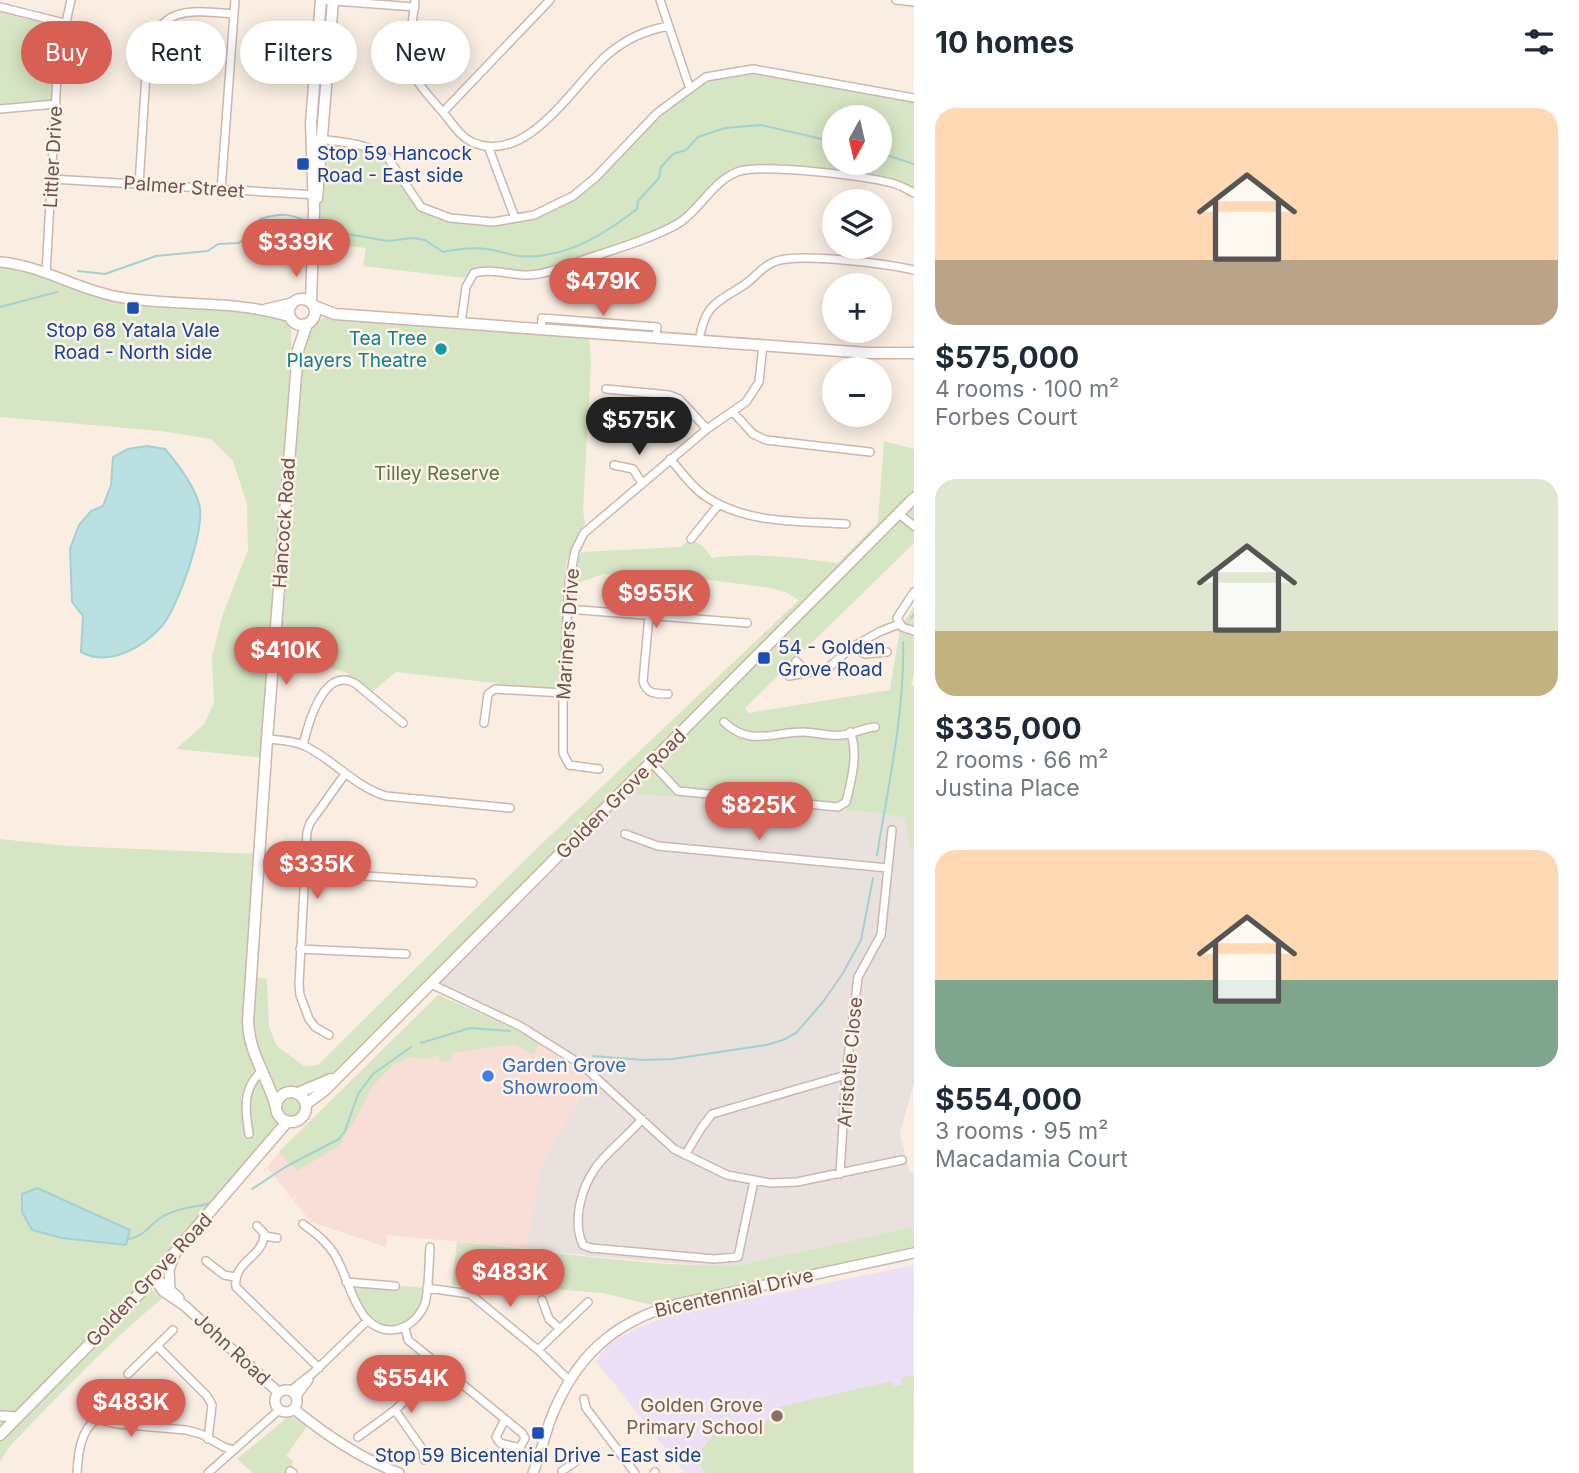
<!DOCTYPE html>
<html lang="en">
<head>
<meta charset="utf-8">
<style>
  body { margin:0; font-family:Inter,sans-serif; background:#f2f2f3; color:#1f2937; height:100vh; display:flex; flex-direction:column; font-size:26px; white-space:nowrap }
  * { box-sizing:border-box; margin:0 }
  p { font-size:23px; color:#747a83 }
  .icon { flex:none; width:38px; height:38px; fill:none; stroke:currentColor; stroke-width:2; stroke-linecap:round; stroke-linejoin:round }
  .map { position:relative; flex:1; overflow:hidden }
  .details { display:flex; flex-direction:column; background:#fff; width:665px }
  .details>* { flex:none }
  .banner { position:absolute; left:21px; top:21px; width:665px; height:63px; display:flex; gap:14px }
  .needle { width:46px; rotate:188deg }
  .fabs { position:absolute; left:822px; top:105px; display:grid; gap:14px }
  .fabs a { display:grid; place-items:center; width:70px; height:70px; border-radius:50%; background:#fff; box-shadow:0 4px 18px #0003; font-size:35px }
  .price { position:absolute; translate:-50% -60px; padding:0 16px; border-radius:24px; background:#d85f53; color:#fff; font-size:23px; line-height:46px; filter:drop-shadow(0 2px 4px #0008) }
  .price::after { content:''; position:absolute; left:50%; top:42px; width:21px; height:16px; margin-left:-10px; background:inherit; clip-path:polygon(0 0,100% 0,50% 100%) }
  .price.current { background:#222; color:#fff }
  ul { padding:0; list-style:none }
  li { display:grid; align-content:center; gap:14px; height:371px; padding:0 21px }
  li span { display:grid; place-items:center; height:217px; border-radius:21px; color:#555 }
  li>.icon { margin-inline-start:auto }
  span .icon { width:126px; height:126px; fill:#fffc; stroke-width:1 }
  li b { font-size:30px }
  h2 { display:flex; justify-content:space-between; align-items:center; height:84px; padding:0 21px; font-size:30px }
  .chip { padding:0 24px; border-radius:32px; background:#fff; box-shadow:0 4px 18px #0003; font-size:24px; line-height:63px }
  .chip.current { background:#d85f53; color:#fff }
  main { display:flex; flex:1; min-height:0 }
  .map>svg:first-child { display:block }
  .commercial { fill:#f9ddd7 }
  .industrial { fill:#e9e1dd }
  .education { fill:#ebe0f6 }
  .green { fill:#d6e5c3; fill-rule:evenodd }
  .water { fill:#bae0e1; stroke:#a1d1d2; stroke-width:2 }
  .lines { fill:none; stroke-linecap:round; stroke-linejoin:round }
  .stream { stroke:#a1d1d2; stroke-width:2 }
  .minor-casing { stroke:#ccb7ae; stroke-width:10 }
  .tertiary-casing { stroke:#ccb7ae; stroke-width:12 }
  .secondary-casing { stroke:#ceb6ab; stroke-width:13 }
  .minor { stroke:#fff; stroke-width:7 }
  .tertiary { stroke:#fff; stroke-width:9 }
  .secondary { stroke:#fff; stroke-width:10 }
  .transit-dot { fill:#1a4fb4; stroke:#fdf2e8; stroke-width:2.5 }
  .culture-dot { fill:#0f9aa8; stroke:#fdf2e8; stroke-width:2.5 }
  .shop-dot { fill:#3f7fe0; stroke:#fdf2e8; stroke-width:2.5 }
  .education-dot { fill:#8d6e63; stroke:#fdf2e8; stroke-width:2.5 }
  .labels { text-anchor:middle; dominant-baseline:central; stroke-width:5; stroke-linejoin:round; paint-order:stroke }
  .transit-label { font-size:19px; fill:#164399; stroke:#fdf2e8; text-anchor:start }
  .street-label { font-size:19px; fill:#6f534c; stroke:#fdf2e8 }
  .culture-label { font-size:19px; fill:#0d838f; stroke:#fdf2e8; text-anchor:end }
  .park-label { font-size:19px; fill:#597445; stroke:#fdf2e8 }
  .shop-label { font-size:19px; fill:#366cbe; stroke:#fdf2e8; text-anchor:start }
  .education-label { font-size:19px; fill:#785e54; stroke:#fdf2e8; text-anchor:end }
</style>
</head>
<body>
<main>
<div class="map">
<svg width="914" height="1473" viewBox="0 0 914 1473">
  <rect width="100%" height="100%" fill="#faeee3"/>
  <path class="commercial" d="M438,995L512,1028L539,1043L590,1080L540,1166L527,1248L387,1235L386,1247L311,1222L267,1167L279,1152Z"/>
  <path class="industrial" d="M621,793L879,813L907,818L910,849L914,850V1083L900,1133L909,1170L914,1174V1227L739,1265L711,1266L590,1256L527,1248L540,1166L593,1075L533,1034L431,984Z"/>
  <path class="education" d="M914,1265L913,1473H685L595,1360L610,1343L635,1329L668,1316Z"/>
  <path class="green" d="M0,13L60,27L51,101L0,106Z
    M753,69L914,98V193L894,184L760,168L729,176L685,219L634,241L535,274L484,272L464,278L363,266L366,248L317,242L322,140L381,153L421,207L477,222L539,217L573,196L657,113L706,77ZM835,117H880V163H835Z
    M0,263L103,294L269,308L291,319L292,405L307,324L335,314L589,333L591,364L583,510L585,523L566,563L560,683L555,688H539L396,672L369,694L348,679V673L274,651L266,758L176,749L204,724L214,703L212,656L223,614L248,550L247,504L233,461L211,439L161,431L0,417Z
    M884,441L914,449V543L745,708L748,713L890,690L900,628L914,607V675L911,686H914V850L910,849L906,818L879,813L621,793L283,1129L140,1293L155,1290L167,1294C110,1341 60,1394 9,1447L0,1462V839L67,846L259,854L251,977L267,979L269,1027L277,1046L304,1066L318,1065L533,852L799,600L785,592L771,588L678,576L604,574L574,584L576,566L581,552L680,547L691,539L703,546L712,558C753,552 797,558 838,563L878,522Z
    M438,995L509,1026L539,1043L533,1055L515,1044L451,1053L452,1061L440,1062L439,1055L425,1059L411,1057L393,1065L371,1088L359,1113L339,1146L297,1171L279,1152Z
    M914,1227V1252L656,1306L603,1293L526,1287L495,1289L452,1285L457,1242C550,1250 645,1268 739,1265Z
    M346,1282L427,1288L425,1305L398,1331L372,1325Z
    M914,1375L913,1473H706L695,1458L715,1433L751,1423L761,1429L775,1408L892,1381L894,1386L902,1385L901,1378Z
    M288,1417L296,1418L308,1425L286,1456L293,1461L289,1473H253L237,1459Z"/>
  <path class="water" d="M147,446L165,449C176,462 194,486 199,504C206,528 178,607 162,626C142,648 109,667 81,652L83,616L72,602L70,549L79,525L91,511L103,506L111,485L113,457L128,449Z
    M37,1188L130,1230L126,1245L62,1238L32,1230L22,1212V1194Z"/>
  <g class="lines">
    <path class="stream" d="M880,153L914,164
      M318,226L329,231L388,241L413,238L425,240L443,252C457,249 472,247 486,249C497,250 507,254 518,256C563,260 602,236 637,209L638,201L659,178L661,167L673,154L686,150L698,137L725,128L761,125L835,142
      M78,271L105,274L156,256L208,251L218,244L239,243L254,231L260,219C282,213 288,213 309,222
      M0,307L57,292
      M911,618L914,614
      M877,855C888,787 905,711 903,642
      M421,1043L470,1028L510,1031
      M593,1056L644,1060L673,1059L766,1045L783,1040L796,1033L823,1002L843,973L861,940L873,878
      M252,1189L287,1166L339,1139L345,1131L358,1094L373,1074L411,1047
      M129,1239C145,1236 149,1225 162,1217C176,1208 196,1207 212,1203"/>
    <defs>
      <path id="minor" d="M321,0L415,7
        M415,0C413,23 404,58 416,79C424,92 436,104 446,116C454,126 461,137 472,142C527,167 574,84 607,55C626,39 644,31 668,26
        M660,0L690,89
        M896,0L914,2
        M0,7L64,23
        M0,109L56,104
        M443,112L550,0
        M318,139C343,142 367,143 388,158L421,207L450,218L493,222L534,215L573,196L595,178L657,113L706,77L753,69L914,98
        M488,146L515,218
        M52,179L317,195
        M139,185L147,58C158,5 189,10 233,14
        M221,190L235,0
        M46,274L57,76L61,33L65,27L71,0
        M461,323L466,287L474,273C490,268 510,275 527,275C545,275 566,266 583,260C610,251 660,236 682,221C702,206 713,182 737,172C760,163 868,176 895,184C902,186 908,190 914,193
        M541,329L542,318L657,327L656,337
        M699,341C705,304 716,303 744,285C755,278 762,266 774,262C797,252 888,264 914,270
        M606,389L669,395L679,399L707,429
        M733,412L753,434L766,440L870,452
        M670,459C682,472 693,489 708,498C748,524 800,521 846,524
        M614,465L633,469L642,483
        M899,514L914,526
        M691,539L719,504
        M914,592L897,618L902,627L914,631
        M567,609L747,623
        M649,616L643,681C646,694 656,694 668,694
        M852,647L865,654L887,652
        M796,661L807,672
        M789,676L827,669L852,647L879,632L899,624
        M724,722C750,747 773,732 803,732C816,732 830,737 842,735C853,734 863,728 875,727
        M484,723L488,694L495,689L563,693
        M267,739C280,740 294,741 305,746C334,760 354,786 386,796L510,808
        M303,745C308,724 324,664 356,684L403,723
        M652,763L678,791L838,807L846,802C851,783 859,751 850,732
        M599,769L569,765L563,753V693L569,583L575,551L584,533L707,429L746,402L759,382L763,345
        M625,834L658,846L888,868
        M304,872L473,883
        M300,949L406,954
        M431,984L520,1026L582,1065L674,1149L727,1175L770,1183L797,1182L902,1160
        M329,1035L315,1027L309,1019L300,995L299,984L307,832L310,823L345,774
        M642,1119C628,1136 609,1150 596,1167C581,1188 572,1222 583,1245L591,1248L714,1259L738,1257L754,1181
        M249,1134C245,1110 242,1088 262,1071
        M685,1155L702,1127L712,1114L846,1075
        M840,1174L846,1075L858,977L881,935L892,830
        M303,1224C317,1234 332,1246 339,1263C348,1281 352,1300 364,1316C383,1340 412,1331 424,1306C429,1296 429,1260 430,1247
        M257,1226L264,1233C265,1257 232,1261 236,1287L319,1368
        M265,1236L277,1238
        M206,1261L224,1275L235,1277
        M346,1282L395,1286
        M427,1288L470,1294L538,1350L570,1381
        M542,1300L549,1319L560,1329
        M405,1328L408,1340L505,1419L496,1437L500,1443L520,1448L525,1438L522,1433L505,1419
        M158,1347L207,1396L212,1405L208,1439
        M538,1350L588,1302
        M128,1374L173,1330
        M290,1391L313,1373L368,1320
        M296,1397L309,1380
        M584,1399L586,1408L635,1473
        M395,1410L423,1450L424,1460
        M358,1437L395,1410L441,1367
        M290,1471L293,1473
        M562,1471L575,1462
        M77,1473C78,1455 80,1430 97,1419L117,1424L186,1430L201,1434L224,1447L233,1450
        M208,1473L279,1410
        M654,1473L655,1472"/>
      <path id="tertiary" d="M0,262C41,265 78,290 119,297C175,307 235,299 290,317
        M266,309L292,303
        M154,1278L163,1291L185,1306L278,1392
        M156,1278L179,1298
        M170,1288L169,1270L175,1254
        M275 1401a11 11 0 1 1 22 0a11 11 0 1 1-22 0Z
        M294,1409C326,1435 361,1459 399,1473
        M0,1416L17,1417
        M533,1473C540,1456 544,1438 550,1421C574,1358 612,1322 677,1304L914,1253"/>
      <path id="secondary" d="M317,198L333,0
        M289 312a13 13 0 1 1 26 0a13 13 0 1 1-26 0Z
        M311,302L314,210L311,123L321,0
        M314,306L335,314L868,353H914
        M276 1107a15 15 0 1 1 30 0a15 15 0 1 1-30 0Z
        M298,1093L331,1079
        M306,1104L325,1090L914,498
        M276,1107C268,1077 249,1054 248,1022L267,739L298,350L307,324
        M0,1435L140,1293L287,1122"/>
    </defs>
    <use href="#minor" class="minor-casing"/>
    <use href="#tertiary" class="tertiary-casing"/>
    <use href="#secondary" class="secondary-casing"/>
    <use href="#minor" class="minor"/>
    <use href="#tertiary" class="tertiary"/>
    <use href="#secondary" class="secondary"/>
  </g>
  <g class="transit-dot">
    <rect x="296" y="157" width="14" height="14" rx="3.5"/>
    <rect x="126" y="301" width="14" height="14" rx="3.5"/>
    <rect x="757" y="651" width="14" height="14" rx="3.5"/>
    <rect x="531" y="1426" width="14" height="14" rx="3.5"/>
  </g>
  <circle class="culture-dot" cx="441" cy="349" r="7"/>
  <circle class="shop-dot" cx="488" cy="1076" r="7"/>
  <circle class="education-dot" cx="777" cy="1416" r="7"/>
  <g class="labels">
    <g class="transit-label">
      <text x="317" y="153">Stop 59 Hancock<tspan x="317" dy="22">Road - East side</tspan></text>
      <text x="133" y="330" text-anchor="middle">Stop 68 Yatala Vale<tspan x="133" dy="22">Road - North side</tspan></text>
      <text x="778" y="647">54 - Golden<tspan x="778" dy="22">Grove Road</tspan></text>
      <text x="538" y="1455" text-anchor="middle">Stop 59 Bicentenial Drive - East side</text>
    </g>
    <g class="street-label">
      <text transform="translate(53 157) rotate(-87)">Littler Drive</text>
      <text transform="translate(184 187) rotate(4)">Palmer Street</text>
      <text transform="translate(284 523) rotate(-86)">Hancock Road</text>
      <text transform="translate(568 634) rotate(-86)">Mariners Drive</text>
      <text transform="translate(621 794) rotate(-45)">Golden Grove Road</text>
      <text transform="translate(850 1062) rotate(-85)">Aristotle Close</text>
      <text transform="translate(149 1280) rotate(-47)">Golden Grove Road</text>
      <text transform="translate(734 1293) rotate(-13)">Bicentennial Drive</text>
      <text transform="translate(232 1349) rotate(43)">John Road</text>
    </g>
    <g class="culture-label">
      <text x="427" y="338">Tea Tree<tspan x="427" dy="22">Players Theatre</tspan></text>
    </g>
    <g class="park-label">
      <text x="437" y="473">Tilley Reserve</text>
    </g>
    <g class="shop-label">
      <text x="502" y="1065">Garden Grove<tspan x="502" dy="22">Showroom</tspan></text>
    </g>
    <g class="education-label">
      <text x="763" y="1405">Golden Grove<tspan x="763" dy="22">Primary School</tspan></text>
    </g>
  </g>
</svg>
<div class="fabs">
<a><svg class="needle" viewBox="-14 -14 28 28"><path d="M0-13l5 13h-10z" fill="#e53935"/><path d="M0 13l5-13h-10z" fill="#747a83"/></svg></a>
<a><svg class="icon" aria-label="layers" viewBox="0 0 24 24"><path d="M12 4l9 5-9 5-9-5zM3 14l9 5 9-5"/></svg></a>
<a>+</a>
<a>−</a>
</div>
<b class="price" style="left:296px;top:279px">$339K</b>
<b class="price" style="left:603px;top:318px">$479K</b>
<b class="price current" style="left:639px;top:457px">$575K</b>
<b class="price" style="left:656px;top:630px">$955K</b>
<b class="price" style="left:286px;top:687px">$410K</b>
<b class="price" style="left:759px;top:842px">$825K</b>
<b class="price" style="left:317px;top:901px">$335K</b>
<b class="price" style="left:510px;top:1309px">$483K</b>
<b class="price" style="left:411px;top:1415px">$554K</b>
<b class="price" style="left:131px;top:1439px">$483K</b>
<div class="banner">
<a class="chip current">Buy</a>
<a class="chip">Rent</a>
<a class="chip">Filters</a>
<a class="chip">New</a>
</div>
</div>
<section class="details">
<h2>10 homes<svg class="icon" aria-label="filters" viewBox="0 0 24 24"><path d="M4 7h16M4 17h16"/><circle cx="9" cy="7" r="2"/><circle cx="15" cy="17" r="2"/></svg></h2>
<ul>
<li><span style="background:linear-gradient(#ffd9b3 70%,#b9a48a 0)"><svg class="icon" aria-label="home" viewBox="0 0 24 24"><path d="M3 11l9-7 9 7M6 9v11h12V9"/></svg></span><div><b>$575,000</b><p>4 rooms · 100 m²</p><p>Forbes Court</p></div></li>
<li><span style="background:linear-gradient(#dfe7d0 70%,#c2b280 0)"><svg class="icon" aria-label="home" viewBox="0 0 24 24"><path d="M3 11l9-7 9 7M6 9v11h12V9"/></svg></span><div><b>$335,000</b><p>2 rooms · 66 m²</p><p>Justina Place</p></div></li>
<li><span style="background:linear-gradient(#ffd9b3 60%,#7fa58c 0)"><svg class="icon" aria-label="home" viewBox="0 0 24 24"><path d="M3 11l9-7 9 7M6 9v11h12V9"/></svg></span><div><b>$554,000</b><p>3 rooms · 95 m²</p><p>Macadamia Court</p></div></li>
</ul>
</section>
</main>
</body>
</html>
